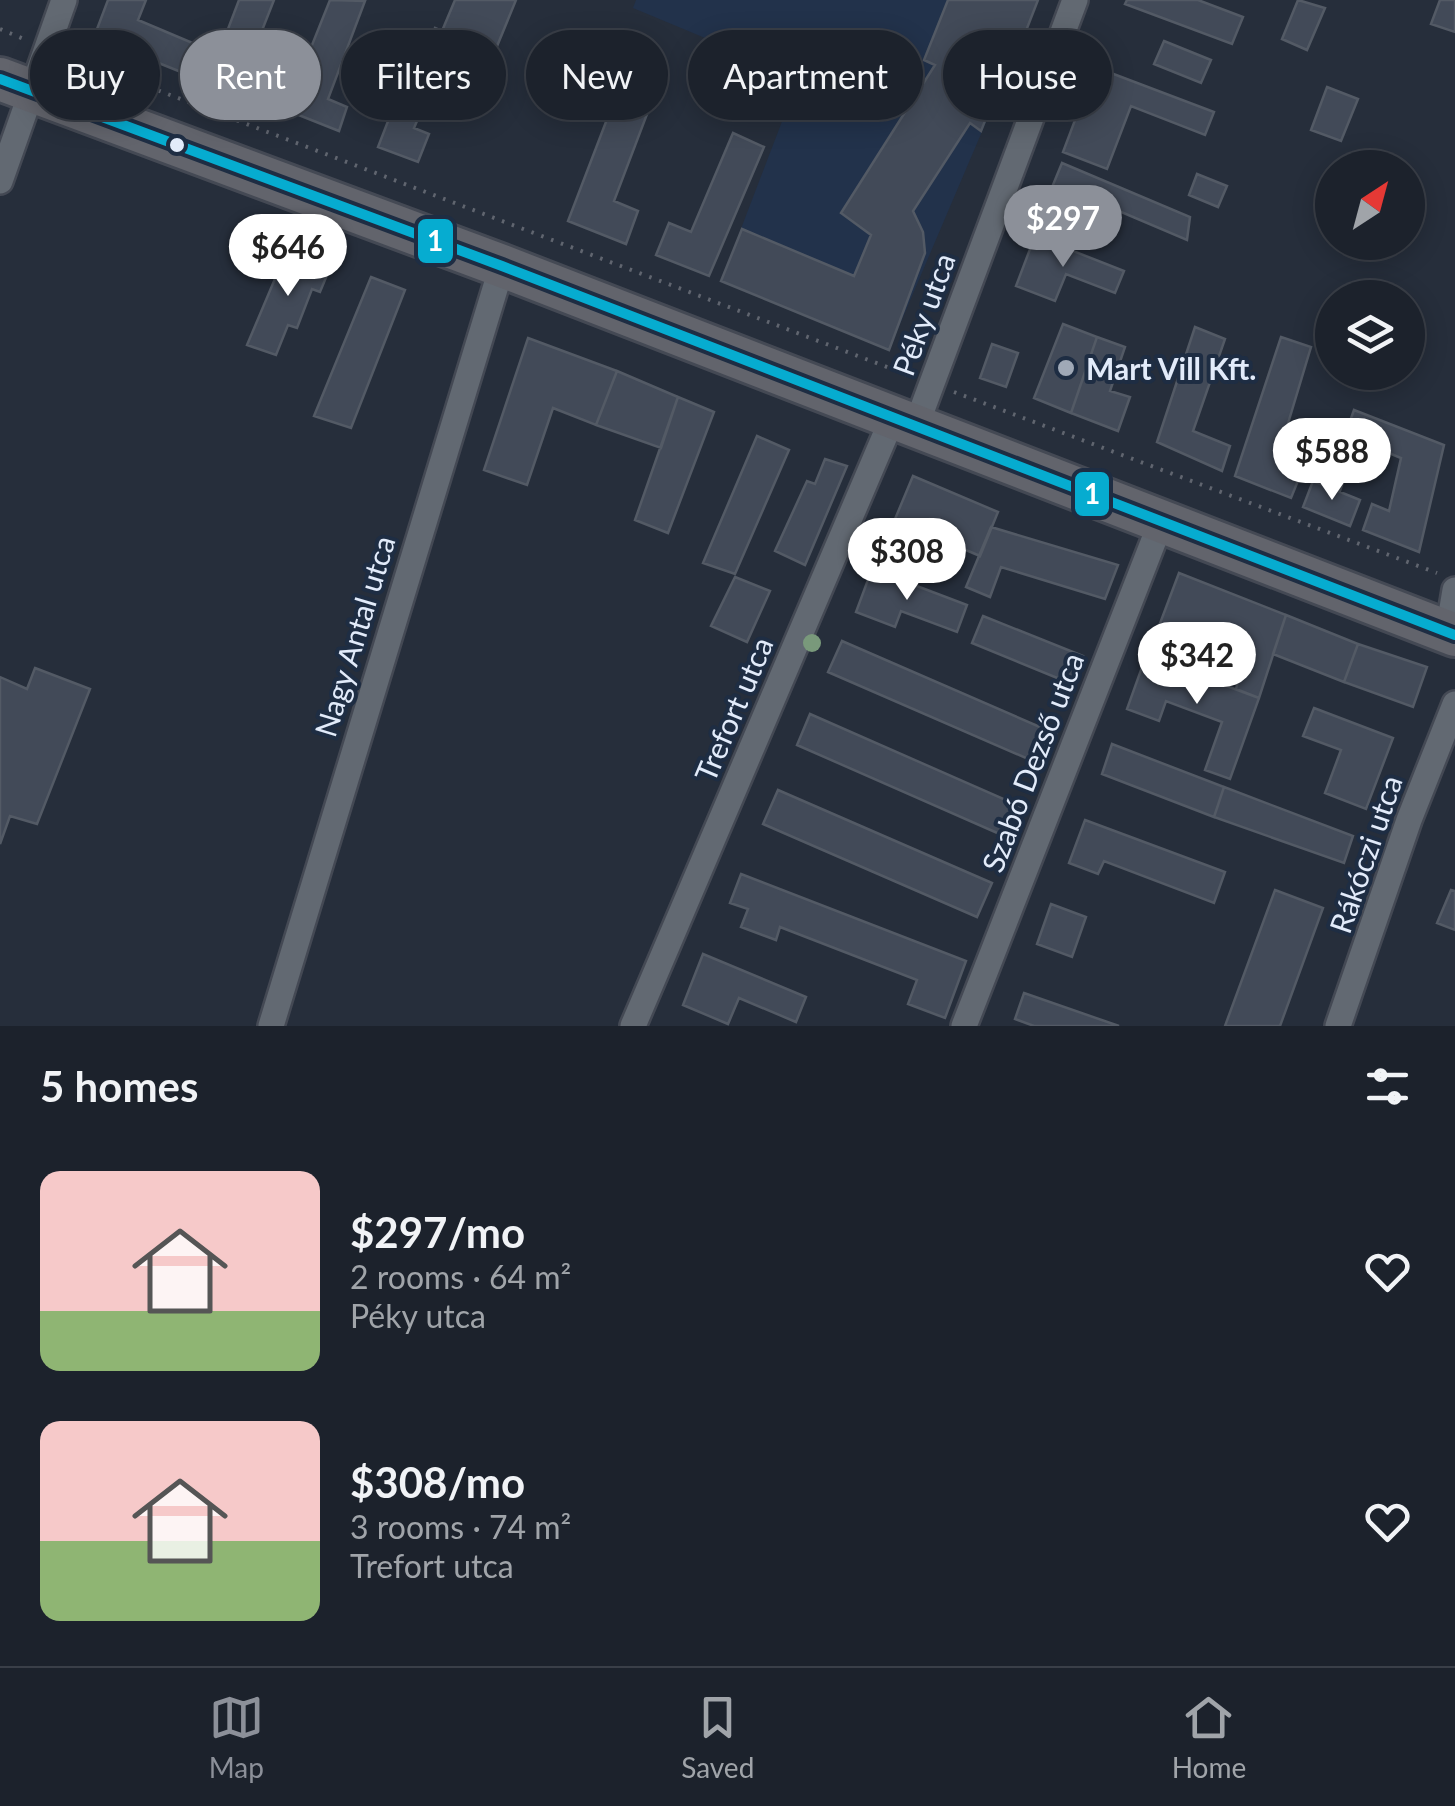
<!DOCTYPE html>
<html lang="en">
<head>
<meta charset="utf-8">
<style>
  body { margin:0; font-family:Lato,sans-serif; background:#252a34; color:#f1f3f6; height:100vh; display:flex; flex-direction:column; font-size:38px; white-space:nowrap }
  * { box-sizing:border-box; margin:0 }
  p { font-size:32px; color:#a0a4a9 }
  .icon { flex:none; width:55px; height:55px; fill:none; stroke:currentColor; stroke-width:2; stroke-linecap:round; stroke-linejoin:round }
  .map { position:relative; height:1026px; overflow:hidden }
  .drawer { display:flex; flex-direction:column; background:#1c222c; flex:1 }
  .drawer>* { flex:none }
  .banner { position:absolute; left:30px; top:30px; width:1395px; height:90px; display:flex; gap:20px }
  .needle { width:65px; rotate:36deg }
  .buttons { position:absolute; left:1315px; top:150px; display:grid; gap:20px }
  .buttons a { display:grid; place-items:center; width:110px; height:110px; border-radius:50%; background:#1c222c; box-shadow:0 5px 25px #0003,0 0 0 2px #3a3f48; font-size:50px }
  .price { position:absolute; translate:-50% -85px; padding:0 22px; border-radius:35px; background:#fff; color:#222; font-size:32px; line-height:65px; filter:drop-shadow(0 2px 5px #0008) }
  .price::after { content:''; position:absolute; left:50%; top:60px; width:30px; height:22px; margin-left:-15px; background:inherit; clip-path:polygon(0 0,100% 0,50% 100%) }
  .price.current { background:#8c9099; color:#fff }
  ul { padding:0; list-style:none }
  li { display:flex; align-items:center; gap:30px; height:250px; padding:0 40px }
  li span { display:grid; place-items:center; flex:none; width:280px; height:200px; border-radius:20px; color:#555 }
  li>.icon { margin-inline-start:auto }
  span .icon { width:120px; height:120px; fill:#fffc; stroke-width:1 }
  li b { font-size:42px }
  h2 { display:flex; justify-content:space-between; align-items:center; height:120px; padding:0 40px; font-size:42px }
  .tag { padding:0 35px; border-radius:45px; background:#1c222c; box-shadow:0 5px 25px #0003,0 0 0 2px #3a3f48; font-size:35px; line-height:90px }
  .tag.current { background:#8c9099; color:#fff }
  .tab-bar { display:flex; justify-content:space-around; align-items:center; height:140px; border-top:2px solid #3a3f48; background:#1c222c; font-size:28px; color:#a0a4a9 }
  .tab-bar a { display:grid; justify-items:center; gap:5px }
  .tab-bar .current { color:#8c9099 }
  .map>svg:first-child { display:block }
  .built { fill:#22324b }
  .building { fill:#424a58; stroke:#535a65; stroke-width:2.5 }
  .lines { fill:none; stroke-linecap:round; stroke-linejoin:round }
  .minor-casing { stroke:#444954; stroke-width:30 }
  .primary-casing { stroke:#444954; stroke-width:48 }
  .path { stroke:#60656f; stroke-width:4; stroke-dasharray:2.5 8; stroke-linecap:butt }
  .minor { stroke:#626972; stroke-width:25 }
  .primary { stroke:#62646c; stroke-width:42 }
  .bus-1-casing { stroke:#1e2d43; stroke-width:18 }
  .bus-1 { stroke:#06acd0; stroke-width:10 }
  .tree { fill:#79997b }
  .bus-dot { fill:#e2ebfa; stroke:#1e2d43; stroke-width:4 }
  .poi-dot { fill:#a0a9b7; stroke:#1e2d43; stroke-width:4 }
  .labels { text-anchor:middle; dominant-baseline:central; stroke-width:8; stroke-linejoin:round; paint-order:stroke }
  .street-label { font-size:30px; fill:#e2ebfa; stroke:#1e2d43 }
  .poi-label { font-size:30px; font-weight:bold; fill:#e2ebfa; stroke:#1e2d43; text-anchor:start }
  .line-badge { stroke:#1e2d43; stroke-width:4 }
  .badge-label { font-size:28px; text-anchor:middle; font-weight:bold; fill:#fff }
</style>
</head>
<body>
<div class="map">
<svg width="1455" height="1026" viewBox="0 0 1455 1026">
  <rect width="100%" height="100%" fill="#262e3b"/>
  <path class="built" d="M636,0H1038L889,350L721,281L799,77L633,8Z"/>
  <path class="building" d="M108,0H146L138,20L202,47L191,76L94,37Z
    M239,0H274L248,66L296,85L286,110L209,79Z
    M330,0L365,1L328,99L347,107L339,131L286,110Z
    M455,0H516L493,56L500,60L484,99L435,79L414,128L429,134L418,162L378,147L418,44L427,48L435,28L442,31Z
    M948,0H1038L1015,59L1001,53L984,95L989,111L981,131L970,123L913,211L923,232L925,253L889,350L721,281L742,229L854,276L871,235L841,213L935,65L924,60Z
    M1127,0H1198L1243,17L1232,44L1125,4Z
    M1298,0L1325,8L1307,50L1282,39Z
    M1440,0H1455V32L1431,24Z
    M1164,41L1211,60L1201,83L1154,64Z
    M1095,67L1214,112L1205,135L1131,106L1107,169L1063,152Z
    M1327,87L1358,99L1341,141L1311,130Z
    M619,88L652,101L614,201L638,211L626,244L568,221Z
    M733,133L764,147L709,276L656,255L669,223L691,232Z
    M1062,163L1190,217L1187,240L1086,197L1080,211L1048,197Z
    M1197,174L1227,186L1218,207L1189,195Z
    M1035,236L1124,271L1115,293L1066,274L1055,301L1016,286Z
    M288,248L332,263L320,292L312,289L297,328L288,325L276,355L247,345Z
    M371,277L405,290L351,428L314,416Z
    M1063,324L1097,337L1071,413L1034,398Z
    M1195,327L1225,339L1193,431L1230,446L1222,471L1157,442Z
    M1097,337L1125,347L1110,391L1130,397L1118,431L1071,413Z
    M1281,337L1311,347L1277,460L1302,471L1291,498L1235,476Z
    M528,338L617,371L596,425L553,408L527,485L484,470Z
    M992,344L1018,353L1006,387L980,378Z
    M617,371L678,397L661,448L596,425Z
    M678,397L714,412L668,533L635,520Z
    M1354,410L1444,445L1419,552L1363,530L1372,504L1389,511L1401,458L1345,435Z
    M1331,429L1358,440L1340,491L1313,481Z
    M757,436L789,450L735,574L703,563Z
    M825,459L847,466L805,565L775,551L807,481L815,484Z
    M913,476L998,512L980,556L947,542L954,528L930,519L915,555L885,543Z
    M1313,481L1360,500L1350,526L1303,507Z
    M991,527L1118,565L1105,599L1001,567L990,597L966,587Z
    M872,569L967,605L957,632L901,611L895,627L856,612Z
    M1179,573L1286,615L1259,698L1236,689L1249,643L1199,624L1193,639L1159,626Z
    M735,577L770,591L747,642L711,626Z
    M1286,615L1358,644L1344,682L1273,654Z
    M983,616L1083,656L1072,684L972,643Z
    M842,641L1056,734L1042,765L828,672Z
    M1358,644L1427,667L1413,707L1344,682Z
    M1146,656L1259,698L1230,779L1205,770L1222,722L1166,701L1159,721L1127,709Z
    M35,668L90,689L37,824L10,816L0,844V677L27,689Z
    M1314,708L1393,738L1366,809L1325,793L1341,750L1303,736Z
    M810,714L1024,808L1011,839L797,745Z
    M1112,744L1224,787L1214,817L1102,774Z
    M1224,787L1353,836L1344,863L1214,817Z
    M778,790L992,883L977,917L763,824Z
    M1085,820L1225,872L1214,903L1104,861L1098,874L1069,863Z
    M741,874L966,961L945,1018L908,1004L917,980L780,927L776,940L741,927L748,909L730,903Z
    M1275,890L1323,908L1280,1026H1225Z
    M1451,890L1455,891V930L1437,923Z
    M1051,904L1086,917L1072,957L1037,944Z
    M703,954L806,997L796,1022L739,998L728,1024L683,1005Z
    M1024,993L1119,1026H1034L1015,1019Z"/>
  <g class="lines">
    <defs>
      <path id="minor" d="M0,181L64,0
        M916,426L1075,0
        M1448,632L1455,590
        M271,1026L502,266
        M633,1026L893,417
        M964,1026L1161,522
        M1338,1026L1409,820L1455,704"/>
      <path id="primary" d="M0,79L502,266L1455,635"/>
    </defs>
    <use href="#minor" class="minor-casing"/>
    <use href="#primary" class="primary-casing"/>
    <path class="path" d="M0,29L24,39
      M70,57L908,375
      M954,392L1437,573"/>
    <use href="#minor" class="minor"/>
    <use href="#primary" class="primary"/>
    <defs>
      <path id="bus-1" d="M0,79L502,266L1455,635"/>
    </defs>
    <use href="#bus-1" class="bus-1-casing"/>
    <use href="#bus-1" class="bus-1"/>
  </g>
  <circle class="tree" cx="812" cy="643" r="9"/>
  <circle class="bus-dot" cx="177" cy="145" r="9"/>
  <circle class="poi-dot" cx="1066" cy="368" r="10"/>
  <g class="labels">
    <g class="street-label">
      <text transform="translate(923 314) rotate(-70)">Péky utca</text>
      <text transform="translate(354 636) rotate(-73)">Nagy Antal utca</text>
      <text transform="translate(733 709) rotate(-67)">Trefort utca</text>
      <text transform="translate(1032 762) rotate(-69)">Szabó Dezső utca</text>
      <text transform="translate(1365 854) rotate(-71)">Rákóczi utca</text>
    </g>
    <g class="poi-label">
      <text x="1086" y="368">Mart Vill Kft.</text>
    </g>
  </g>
  <g class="line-badge">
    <rect x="416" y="217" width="39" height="48" rx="10" fill="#06acd0"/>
    <rect x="1073" y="470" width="38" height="48" rx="10" fill="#06acd0"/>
  </g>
  <g class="badge-label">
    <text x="435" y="251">1</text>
    <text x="1092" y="504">1</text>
  </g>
</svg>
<div class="buttons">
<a><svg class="needle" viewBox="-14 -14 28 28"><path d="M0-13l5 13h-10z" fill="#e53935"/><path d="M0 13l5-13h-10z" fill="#a0a4a9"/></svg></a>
<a><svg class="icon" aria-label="layers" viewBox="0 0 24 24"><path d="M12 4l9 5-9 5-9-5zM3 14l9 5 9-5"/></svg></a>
</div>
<b class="price current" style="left:1063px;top:270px">$297</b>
<b class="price" style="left:288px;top:299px">$646</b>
<b class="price" style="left:1332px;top:503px">$588</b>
<b class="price" style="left:907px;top:603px">$308</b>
<b class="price" style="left:1197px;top:707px">$342</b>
<div class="banner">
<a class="tag">Buy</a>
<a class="tag current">Rent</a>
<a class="tag">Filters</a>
<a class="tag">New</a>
<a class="tag">Apartment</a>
<a class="tag">House</a>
</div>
</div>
<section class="drawer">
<h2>5 homes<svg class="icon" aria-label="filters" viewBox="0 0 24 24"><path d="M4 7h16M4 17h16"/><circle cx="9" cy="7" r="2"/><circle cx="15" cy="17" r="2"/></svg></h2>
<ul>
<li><span style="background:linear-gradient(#f6c9c9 70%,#8fb573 0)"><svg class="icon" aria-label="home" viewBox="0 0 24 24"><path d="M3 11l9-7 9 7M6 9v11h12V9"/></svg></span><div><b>$297/mo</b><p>2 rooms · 64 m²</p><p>Péky utca</p></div><svg class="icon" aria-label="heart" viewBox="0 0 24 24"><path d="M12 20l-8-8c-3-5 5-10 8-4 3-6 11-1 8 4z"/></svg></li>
<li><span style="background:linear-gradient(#f6c9c9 60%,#8fb573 0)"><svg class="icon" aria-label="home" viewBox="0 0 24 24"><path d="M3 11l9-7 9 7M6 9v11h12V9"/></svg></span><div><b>$308/mo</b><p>3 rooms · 74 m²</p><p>Trefort utca</p></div><svg class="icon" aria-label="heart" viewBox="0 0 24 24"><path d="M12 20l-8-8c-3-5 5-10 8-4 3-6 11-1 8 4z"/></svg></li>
</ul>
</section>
<nav class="tab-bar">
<a class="current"><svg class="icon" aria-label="map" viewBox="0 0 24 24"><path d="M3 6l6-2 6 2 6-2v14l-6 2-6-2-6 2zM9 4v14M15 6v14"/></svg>Map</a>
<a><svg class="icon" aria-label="saved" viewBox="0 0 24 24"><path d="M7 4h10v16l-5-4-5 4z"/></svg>Saved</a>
<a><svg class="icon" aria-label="home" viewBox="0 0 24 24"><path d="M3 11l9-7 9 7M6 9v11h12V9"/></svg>Home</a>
</nav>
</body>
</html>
